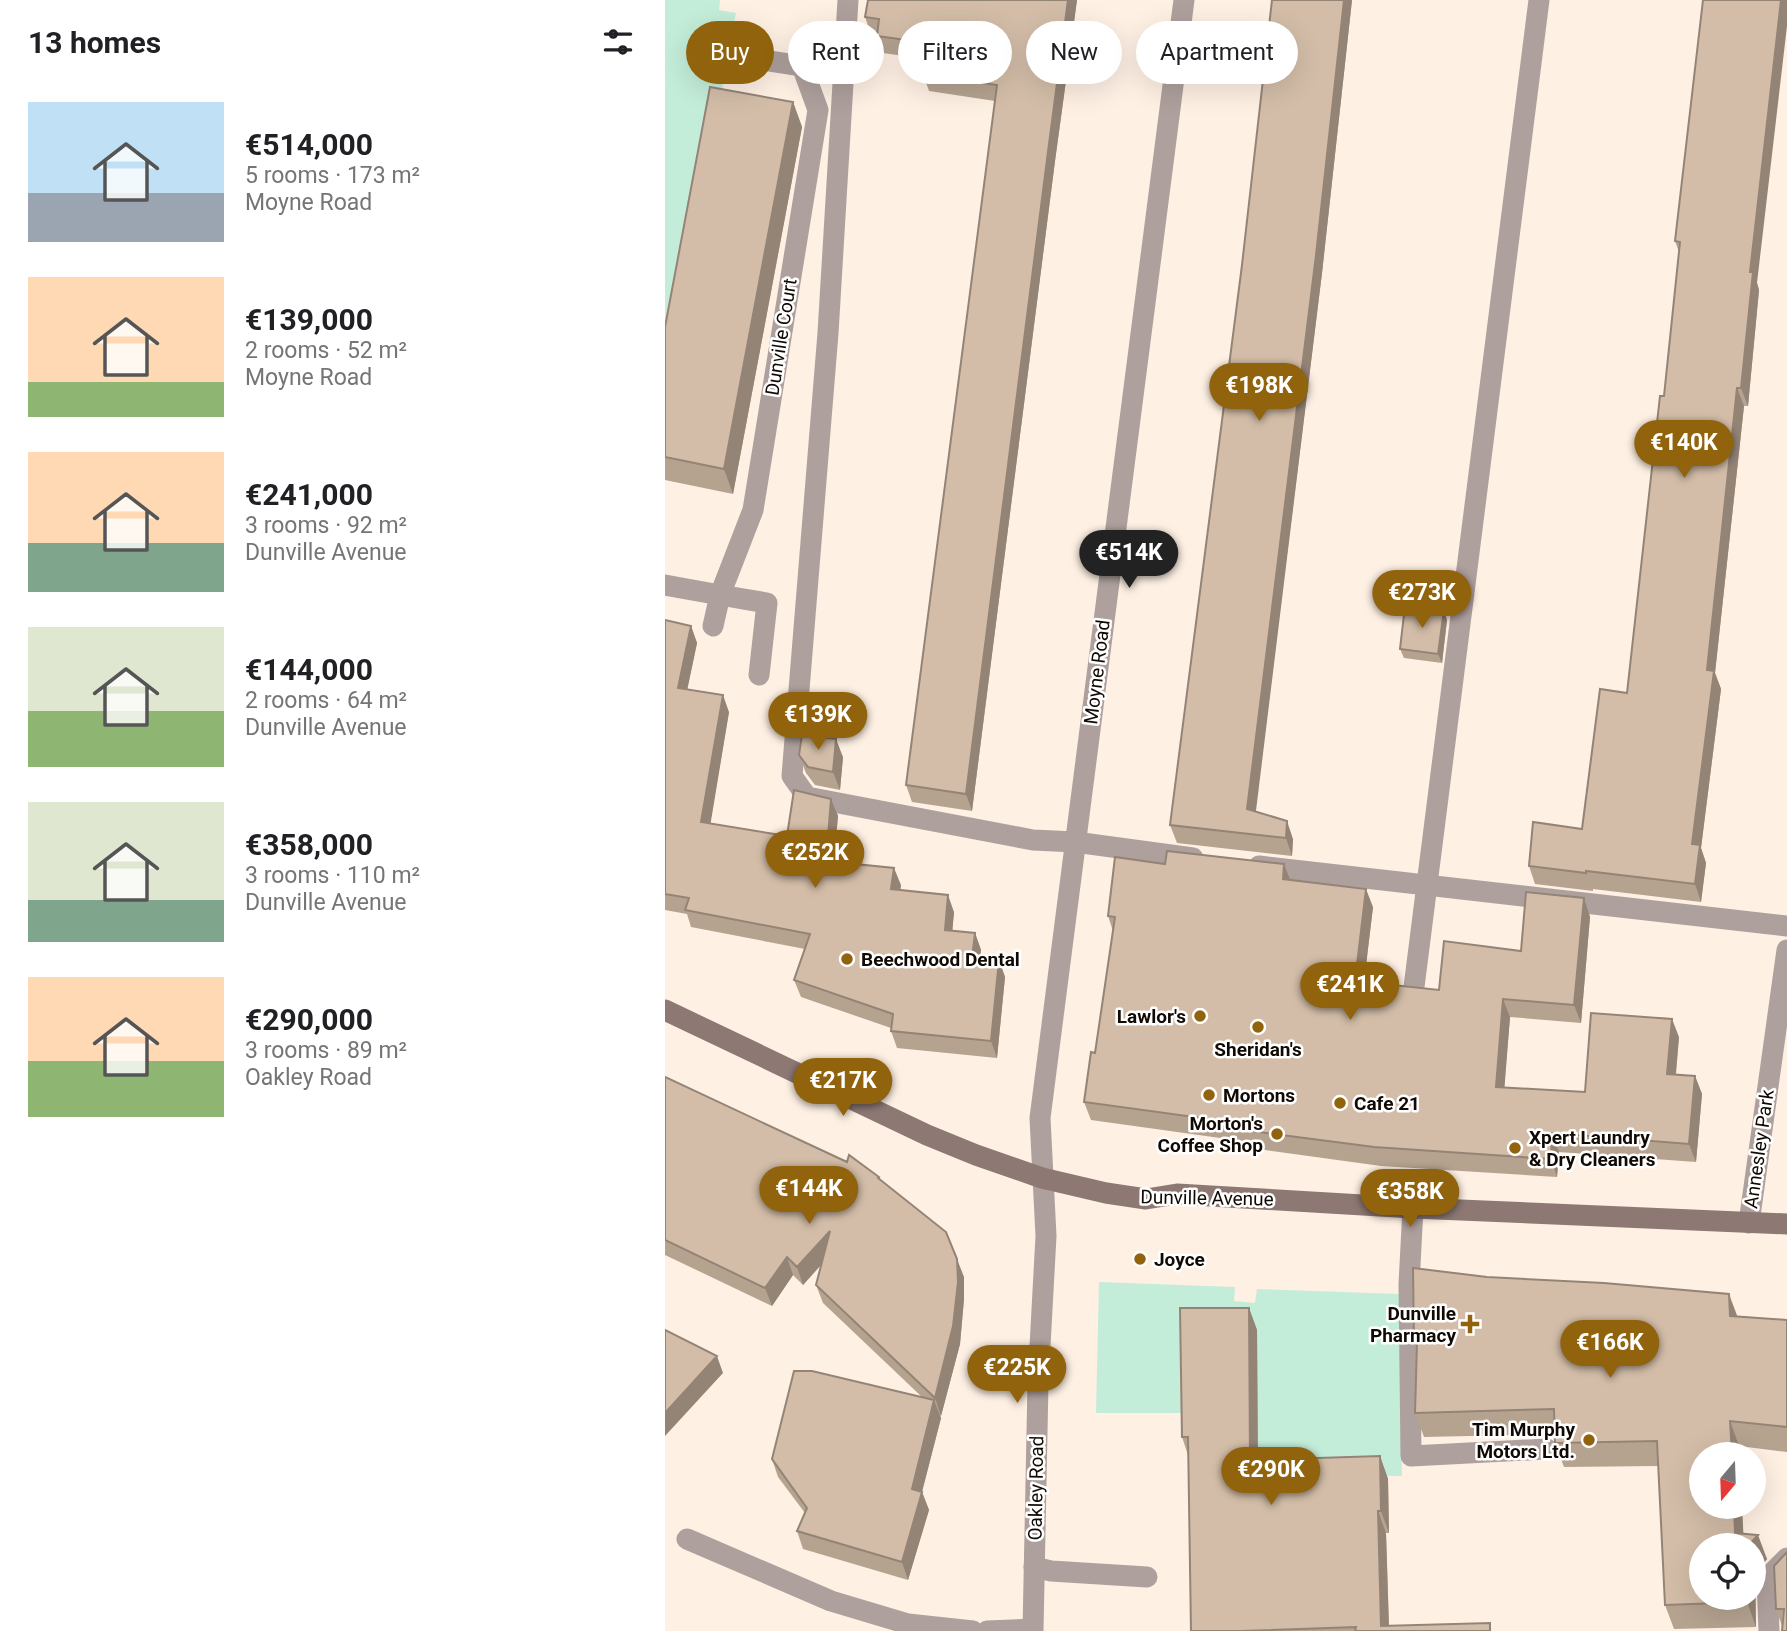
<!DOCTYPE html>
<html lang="en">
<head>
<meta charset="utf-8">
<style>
  body { margin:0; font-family:Roboto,sans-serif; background:#f2f2f2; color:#202124; height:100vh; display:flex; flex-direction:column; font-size:26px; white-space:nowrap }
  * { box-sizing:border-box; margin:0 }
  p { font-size:23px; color:#757577 }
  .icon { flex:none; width:38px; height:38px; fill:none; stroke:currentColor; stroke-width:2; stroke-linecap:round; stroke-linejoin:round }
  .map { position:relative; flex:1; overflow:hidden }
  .panel { display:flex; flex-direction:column; background:#fff; width:665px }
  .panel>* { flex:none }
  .hud { position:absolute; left:21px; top:21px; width:665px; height:63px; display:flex; gap:14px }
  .needle { width:46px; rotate:199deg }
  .fabs { position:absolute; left:1024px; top:1442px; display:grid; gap:14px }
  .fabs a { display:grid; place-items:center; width:77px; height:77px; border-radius:50%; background:#fff; box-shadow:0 7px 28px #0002; font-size:35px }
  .price { position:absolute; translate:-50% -60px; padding:0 16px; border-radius:24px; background:#90630c; color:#fff; font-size:23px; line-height:46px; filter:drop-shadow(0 2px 4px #0008) }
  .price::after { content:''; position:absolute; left:50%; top:42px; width:21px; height:16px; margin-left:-10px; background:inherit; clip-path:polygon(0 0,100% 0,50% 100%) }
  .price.on { background:#222; color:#fff }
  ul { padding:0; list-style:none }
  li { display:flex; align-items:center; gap:21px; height:175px; padding:0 28px }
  li span { display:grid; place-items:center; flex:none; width:196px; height:140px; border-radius:0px; color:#555 }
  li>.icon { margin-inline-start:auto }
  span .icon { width:84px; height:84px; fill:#fffc; stroke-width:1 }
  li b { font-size:30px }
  h2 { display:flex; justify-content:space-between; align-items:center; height:84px; padding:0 28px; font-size:30px }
  .chip { padding:0 24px; border-radius:32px; background:#fff; box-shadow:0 7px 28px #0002; font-size:24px; line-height:63px }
  .chip.on { background:#90630c; color:#fff }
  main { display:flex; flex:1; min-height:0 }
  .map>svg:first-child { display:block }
  .green { fill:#c3edd8 }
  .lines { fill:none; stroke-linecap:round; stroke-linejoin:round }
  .lane { stroke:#aea09d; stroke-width:21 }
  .street { stroke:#aea09d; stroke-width:21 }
  .secondary { stroke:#8d7874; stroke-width:21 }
  .wall { fill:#b5a390 }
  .shaded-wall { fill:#948476 }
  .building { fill:#d3bda8; stroke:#948476; stroke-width:2 }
  .poi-dot { fill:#90630c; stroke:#fff; stroke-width:2.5 }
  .labels { text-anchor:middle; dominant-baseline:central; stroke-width:5; stroke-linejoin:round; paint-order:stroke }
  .street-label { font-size:19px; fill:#110a04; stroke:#fff }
  .poi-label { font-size:19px; font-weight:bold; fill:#110a04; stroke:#fff; text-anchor:start }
</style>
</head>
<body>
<main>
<section class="panel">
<h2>13 homes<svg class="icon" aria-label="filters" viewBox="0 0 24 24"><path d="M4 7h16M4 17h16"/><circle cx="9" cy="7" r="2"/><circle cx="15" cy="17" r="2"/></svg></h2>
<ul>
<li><span style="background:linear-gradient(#bfe0f5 65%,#9aa5b1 0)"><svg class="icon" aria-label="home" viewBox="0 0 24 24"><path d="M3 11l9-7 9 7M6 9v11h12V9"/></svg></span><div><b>€514,000</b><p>5 rooms · 173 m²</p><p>Moyne Road</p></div></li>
<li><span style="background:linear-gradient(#ffd9b3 75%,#8fb573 0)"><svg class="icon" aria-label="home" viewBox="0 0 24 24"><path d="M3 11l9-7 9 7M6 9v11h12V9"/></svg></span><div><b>€139,000</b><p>2 rooms · 52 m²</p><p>Moyne Road</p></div></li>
<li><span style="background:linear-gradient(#ffd9b3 65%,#7fa58c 0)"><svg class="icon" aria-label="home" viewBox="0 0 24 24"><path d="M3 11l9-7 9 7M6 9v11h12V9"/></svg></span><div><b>€241,000</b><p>3 rooms · 92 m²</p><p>Dunville Avenue</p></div></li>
<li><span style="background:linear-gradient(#dfe7d0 60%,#8fb573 0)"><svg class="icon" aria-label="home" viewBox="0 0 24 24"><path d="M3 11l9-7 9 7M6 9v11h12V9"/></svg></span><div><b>€144,000</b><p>2 rooms · 64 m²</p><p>Dunville Avenue</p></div></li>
<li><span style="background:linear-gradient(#dfe7d0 70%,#7fa58c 0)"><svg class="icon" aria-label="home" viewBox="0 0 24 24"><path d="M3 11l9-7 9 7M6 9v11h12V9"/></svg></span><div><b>€358,000</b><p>3 rooms · 110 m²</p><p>Dunville Avenue</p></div></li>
<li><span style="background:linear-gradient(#ffd9b3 60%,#8fb573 0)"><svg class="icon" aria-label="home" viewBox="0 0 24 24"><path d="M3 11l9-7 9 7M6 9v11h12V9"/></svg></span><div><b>€290,000</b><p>3 rooms · 89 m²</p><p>Oakley Road</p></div></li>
</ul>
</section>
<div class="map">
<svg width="1122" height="1631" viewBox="0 0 1122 1631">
  <rect width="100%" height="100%" fill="#fef0e3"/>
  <path class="green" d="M0,0H55L54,10L71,13L0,401Z
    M434,1282L570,1287L569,1301L590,1303L592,1289L734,1294L737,1476L525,1475L524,1413H431Z"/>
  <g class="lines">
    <path class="lane" d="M183,0L163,333L127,776L142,797L368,840L410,842L528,858
      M0,585L55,595L88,510L153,110L137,66L92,59
      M48,626L55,595L102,603L94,675
      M594,866L1122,926
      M749,987L874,0
      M748,1208L744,1284L746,1456L882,1449
      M369,1567L386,1571L482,1577
      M1104,1631L1102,1578L1122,1558"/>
    <path class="street" d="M1084,1223L1122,950
      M22,1539L166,1601L243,1624L308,1631
      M322,1631L368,1629
      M368,1631L373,1383L381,1236L375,1118L519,0"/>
    <path class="secondary" d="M0,1010L262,1135L311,1155L377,1178L441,1193L481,1199L512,1194L748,1208L1122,1224"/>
  </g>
  <path class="wall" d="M412,0L390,161L307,811L247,802L241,785L330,101L264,91L258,74L260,59L218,53L212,35L206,34L200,17Z
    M607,0H687L657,273L590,812L628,839L627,856L512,843L505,825L577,265Z
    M1038,0L1092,283L1094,290L1083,406H1079L1050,673L1056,689L1036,848L1041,863L1036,902L928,889V891L870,884L864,866L917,829L962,693L999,396L1014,252L1010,241Z
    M128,102L137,127L68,494L0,480V327Z
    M0,620L26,626L32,643L22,690L64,712L45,823L122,836L166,799L173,816L169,862L236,885L235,890L289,912L287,931L310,933L316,950L315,959L334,960L340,977L332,1058L232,1048L226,1031V1028L136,997L129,980L140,949L26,927L22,914L0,910Z
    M782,620L777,663L739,658L735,649Z
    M134,755L178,757L175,790L150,785L141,773Z
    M500,864H619L625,879L708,907L699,982L774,990L856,951L919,898L925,917L916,1023L845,1017L839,1088L920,1092L1014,1037L1011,1075L1030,1076L1037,1094L1031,1162L894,1152L892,1177L716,1166L586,1148L584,1142L426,1120L419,1102L430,1053L448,931L443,916Z
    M0,1077L214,1177L215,1180L299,1277V1299L295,1344L276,1416L274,1414L276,1418L257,1492L264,1510L243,1580L138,1549L132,1531L140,1513L113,1477L107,1459L257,1397L158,1303L151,1285L156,1265L138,1285L128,1275L107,1306L0,1255Z
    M584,1308L592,1330L593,1460L715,1456L723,1479L724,1533H721L724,1625L828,1631H526L523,1455L517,1437Z
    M1073,1316L1122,1320V1452L1074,1446L1078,1534L1102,1559L1090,1574L1091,1627L1009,1629L1000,1605L993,1466L899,1467L890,1443V1434L759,1437L750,1413L752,1349L749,1342Z
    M1122,1552L1117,1626L1111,1609Z"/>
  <path class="shaded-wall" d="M403,0H412L390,161L307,811L301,794L384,144Z
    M679,0H687L657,273L589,827L582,809Z
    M1116,0H1122V26L1092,283L1094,290L1083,406L1076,388L1085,272Z
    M128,102L137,127L68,494L59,469Z
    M1072,388L1079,406L1050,673L1056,689L1036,848L1041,863L1036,902L1030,884L1027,844L1042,670Z
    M779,610L782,620L777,663L773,654Z
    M26,626L32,643L19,705L13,688Z
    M58,695L64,712L43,839L36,822Z
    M171,739L178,757L175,790L168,772Z
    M166,799L173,816L167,878L161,861Z
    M622,821L628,839L627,856L621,838Z
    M619,864L626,882L618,879Z
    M229,868L236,885L233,906L226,889Z
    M701,889L708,907L697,999L690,981Z
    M283,895L289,912L286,947L280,930Z
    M919,898L925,917L916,1023L909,1005Z
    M310,933L316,950L313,975L307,958Z
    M334,960L340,977L332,1058L326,1041Z
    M838,999L845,1017L838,1106L831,1087Z
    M1007,1019L1014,1037L1009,1092L1002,1074Z
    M1030,1076L1037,1094L1031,1162L1024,1144Z
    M887,1133L894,1152L892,1177L886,1159Z
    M165,1231L171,1248L138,1285L132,1267Z
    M122,1257L128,1275L107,1306L100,1288Z
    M292,1259L299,1277V1299L295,1344L276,1416L270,1398Z
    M1064,1294L1073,1318L1065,1316Z
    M584,1308L592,1330L593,1482L585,1460Z
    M52,1356L58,1373L0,1436V1413Z
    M269,1400L276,1418L253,1507L247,1489Z
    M1065,1421L1074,1446L1075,1454H1067Z
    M715,1456L723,1479L724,1533L716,1511Z
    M257,1492L264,1510L243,1580L237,1562Z
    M1069,1507H1077L1079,1545L1070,1533Z
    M713,1511L721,1533L724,1631L716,1626Z
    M1093,1535L1102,1559L1090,1574L1091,1627L1082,1602V1598H1088V1545H1084Z"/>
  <path class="building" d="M203,0H403L384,144L301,794L241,785L332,85L258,74L263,43L212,36L214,19L200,17Z
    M607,0H679L651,255L582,809L622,821L621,838L505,825L577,265Z
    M1038,0H1116L1085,272H1088L1076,388H1072L1042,670L1049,671L1027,844L1035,845L1030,884L921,871V873L864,866L868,822L917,829L935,689L962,693L995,396H999L1015,242L1010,241Z
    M45,87L128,102L59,469L0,457V327Z
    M740,606L779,610L773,654L735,649Z
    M0,620L26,626L13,688L58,695L36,822L122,836L129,790L166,799L161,861L229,868L226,889L283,895L280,930L310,933L307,958L334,960L326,1041L226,1031L228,1014L129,980L145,934L20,910L24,898L0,894Z
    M137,735L171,739L168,772L143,767L134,755Z
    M502,851L619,864L618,879L701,889L690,981L774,990L779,941L856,951L861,892L919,898L909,1005L838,999L831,1087L920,1092L926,1013L1007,1019L1002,1074L1030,1076L1024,1144L887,1133L886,1159L709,1147L579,1130L581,1124L419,1102L426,1052L430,1053L450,917L443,916L450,857L500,864Z
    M0,1077L182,1162L184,1155L214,1177L213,1178L281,1232L292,1259L293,1282L288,1326L270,1398L151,1285L165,1231L132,1267L122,1257L100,1288L0,1240Z
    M748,1268L822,1277L939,1283L1064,1294L1065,1316L1122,1320V1427L1065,1421L1067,1454H1036V1507H1069L1070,1533L1093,1535L1084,1545H1036V1598H1082V1602L1000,1605L992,1441L890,1443L889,1409L750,1413L752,1342H749Z
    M515,1308H584L585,1460L715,1456L716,1511H713L716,1626L825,1623V1631H690L691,1627L576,1631H526L523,1437H517Z
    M0,1330L52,1356L0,1413Z
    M129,1371H147L269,1400L247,1489L257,1492L237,1562L132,1531L142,1508L107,1459Z
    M1122,1552V1631H1117L1119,1609H1111L1109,1566Z"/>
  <g class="poi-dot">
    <circle cx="182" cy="959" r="7"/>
    <circle cx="535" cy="1016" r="7"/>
    <circle cx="593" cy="1027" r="7"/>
    <circle cx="544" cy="1095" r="7"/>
    <circle cx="675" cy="1103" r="7"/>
    <circle cx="612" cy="1134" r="7"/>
    <circle cx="850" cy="1148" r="7"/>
    <circle cx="475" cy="1259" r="7"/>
    <path d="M801.5 1313.5h7v7h7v7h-7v7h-7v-7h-7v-7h7z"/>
    <circle cx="924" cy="1440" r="7"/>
  </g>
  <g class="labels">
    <g class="street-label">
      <text transform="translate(116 337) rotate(-81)">Dunville Court</text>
      <text transform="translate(432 672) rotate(-83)">Moyne Road</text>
      <text transform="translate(1094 1149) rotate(-82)">Annesley Park</text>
      <text transform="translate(542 1198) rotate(1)">Dunville Avenue</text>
      <text transform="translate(371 1488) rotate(-89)">Oakley Road</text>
    </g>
    <g class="poi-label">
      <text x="196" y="959">Beechwood Dental</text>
      <text x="521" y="1016" text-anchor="end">Lawlor's</text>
      <text x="593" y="1049" text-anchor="middle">Sheridan's</text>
      <text x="558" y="1095">Mortons</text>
      <text x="689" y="1103">Cafe 21</text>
      <text x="598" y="1123" text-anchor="end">Morton's<tspan x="598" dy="22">Coffee Shop</tspan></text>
      <text x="864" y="1137">Xpert Laundry<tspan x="864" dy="22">&amp; Dry Cleaners</tspan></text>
      <text x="489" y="1259">Joyce</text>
      <text x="791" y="1313" text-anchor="end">Dunville<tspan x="791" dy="22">Pharmacy</tspan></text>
      <text x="910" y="1429" text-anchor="end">Tim Murphy<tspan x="910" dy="22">Motors Ltd.</tspan></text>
    </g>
  </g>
</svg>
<div class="fabs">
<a><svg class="needle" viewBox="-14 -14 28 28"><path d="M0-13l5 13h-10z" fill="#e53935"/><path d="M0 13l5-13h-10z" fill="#757577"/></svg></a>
<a><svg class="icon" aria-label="locate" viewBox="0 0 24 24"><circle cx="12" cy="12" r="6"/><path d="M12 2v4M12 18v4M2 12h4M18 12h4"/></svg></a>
</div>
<b class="price" style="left:594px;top:423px">€198K</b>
<b class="price" style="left:1019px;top:480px">€140K</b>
<b class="price on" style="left:464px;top:590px">€514K</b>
<b class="price" style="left:757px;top:630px">€273K</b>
<b class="price" style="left:153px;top:752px">€139K</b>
<b class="price" style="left:150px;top:890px">€252K</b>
<b class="price" style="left:685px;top:1022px">€241K</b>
<b class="price" style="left:178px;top:1118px">€217K</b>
<b class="price" style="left:144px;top:1226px">€144K</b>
<b class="price" style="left:745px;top:1229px">€358K</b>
<b class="price" style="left:945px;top:1380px">€166K</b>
<b class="price" style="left:352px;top:1405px">€225K</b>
<b class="price" style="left:606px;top:1507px">€290K</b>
<div class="hud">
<a class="chip on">Buy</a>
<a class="chip">Rent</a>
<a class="chip">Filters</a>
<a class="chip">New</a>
<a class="chip">Apartment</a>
</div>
</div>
</main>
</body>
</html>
